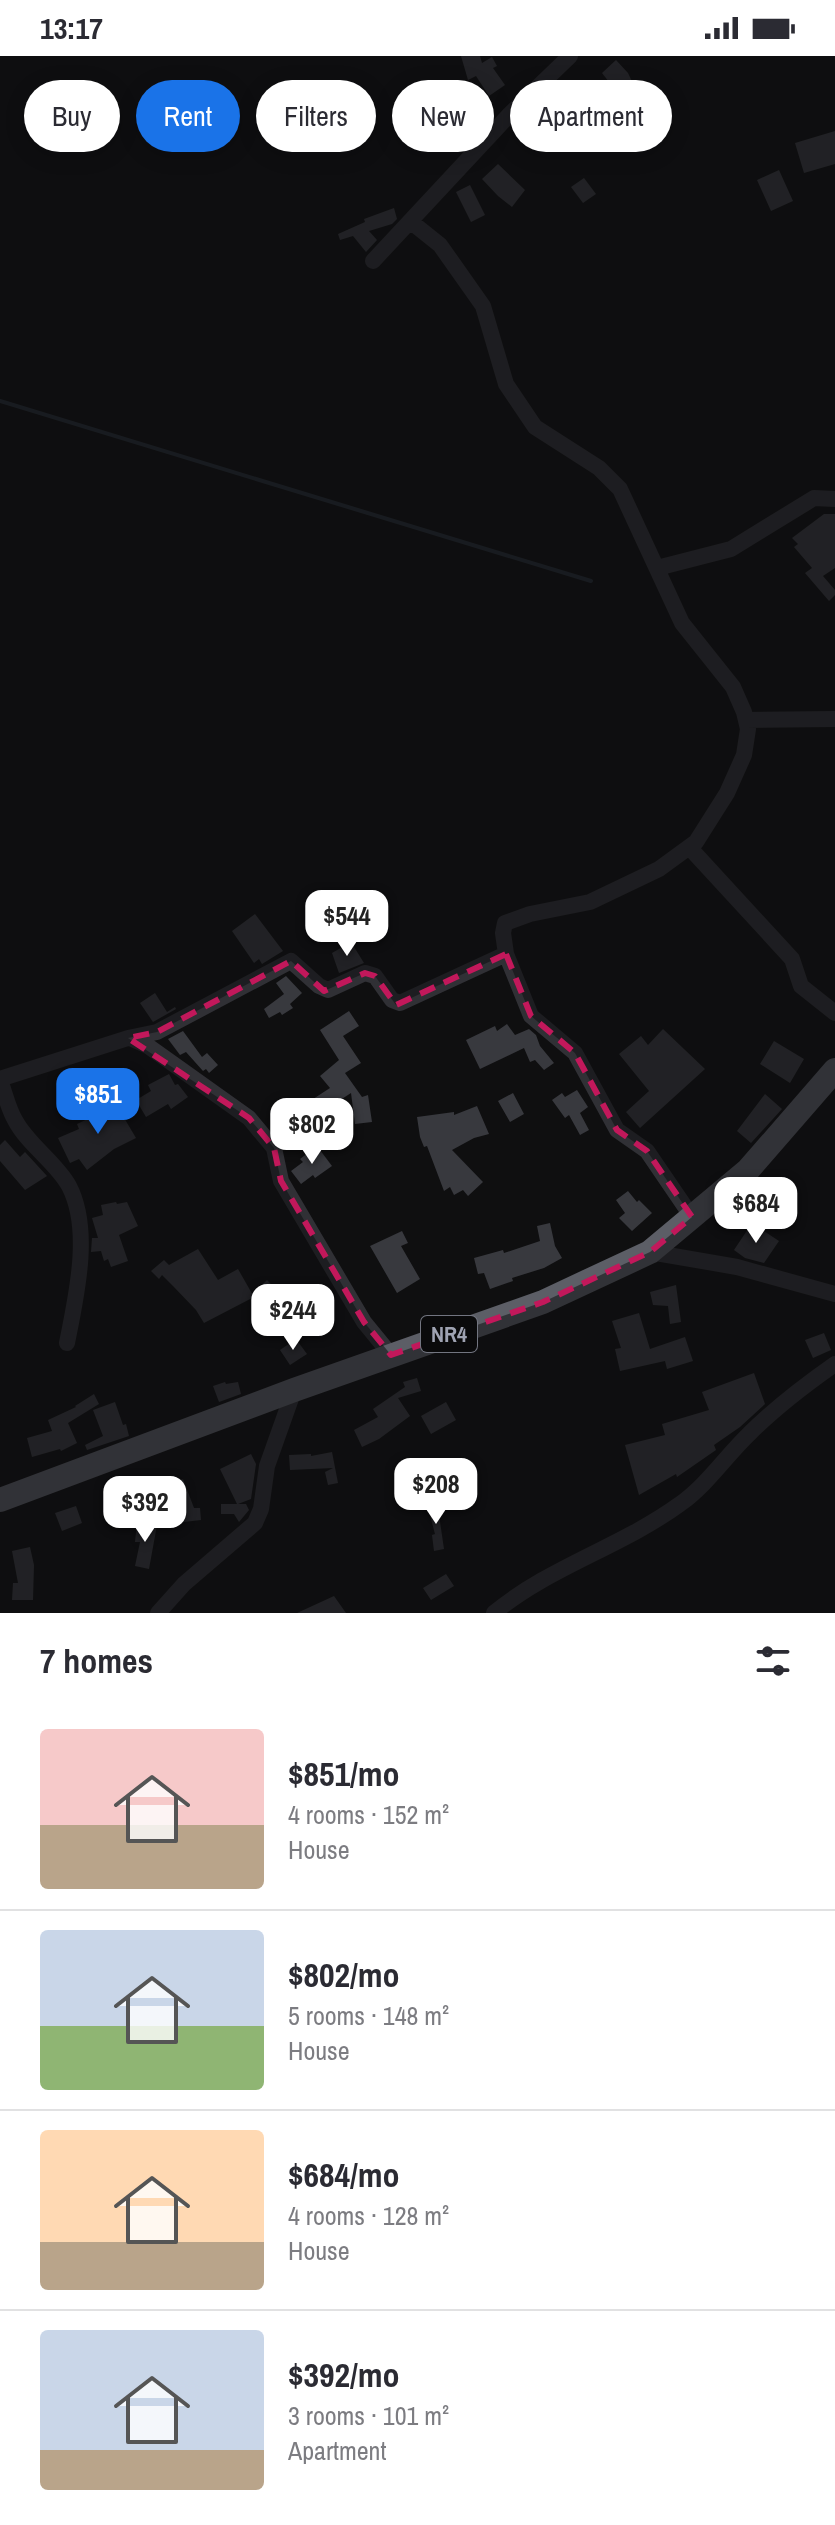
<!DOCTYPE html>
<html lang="en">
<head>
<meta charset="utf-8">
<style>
  body { margin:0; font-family:"Archivo Narrow",sans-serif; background:#f2f2f3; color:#2b2b33; height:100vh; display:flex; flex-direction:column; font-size:30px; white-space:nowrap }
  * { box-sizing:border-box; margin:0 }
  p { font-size:26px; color:#7c7c81 }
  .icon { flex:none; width:44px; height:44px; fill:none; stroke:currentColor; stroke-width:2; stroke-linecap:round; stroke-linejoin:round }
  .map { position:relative; height:1557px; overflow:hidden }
  .side { display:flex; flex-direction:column; background:#fff; flex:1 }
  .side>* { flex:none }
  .top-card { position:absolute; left:24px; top:24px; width:788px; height:72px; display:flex; gap:16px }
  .price { position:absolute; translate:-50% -68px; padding:0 18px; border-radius:16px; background:#fff; color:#222; font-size:26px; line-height:52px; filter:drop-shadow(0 2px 4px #0008) }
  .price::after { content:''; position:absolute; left:50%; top:48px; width:24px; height:18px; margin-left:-12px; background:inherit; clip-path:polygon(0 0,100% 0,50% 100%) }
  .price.selected { background:#1a73e8; color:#fff }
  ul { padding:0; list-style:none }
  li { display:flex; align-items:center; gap:24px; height:200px; padding:0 40px }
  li+li { border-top:2px solid #e1e1e2 }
  li span { display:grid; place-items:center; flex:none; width:224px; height:160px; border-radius:8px; color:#555 }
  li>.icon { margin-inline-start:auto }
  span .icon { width:96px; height:96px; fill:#fffc; stroke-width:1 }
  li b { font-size:34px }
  h2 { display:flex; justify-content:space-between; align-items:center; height:96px; padding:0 40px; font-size:34px }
  .tag { padding:0 28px; border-radius:36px; background:#fff; box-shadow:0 4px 20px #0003; font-size:28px; line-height:72px }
  .tag.selected { background:#1a73e8; color:#fff }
  .status { display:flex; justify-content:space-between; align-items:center; height:56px; padding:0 40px; background:#fff; direction:ltr }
  .status svg { height:22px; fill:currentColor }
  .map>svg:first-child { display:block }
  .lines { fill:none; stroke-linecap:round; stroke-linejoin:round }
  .stream { stroke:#252c34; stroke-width:4 }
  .building { fill:#38393e }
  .minor { stroke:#303035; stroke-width:16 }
  .highway { stroke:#5c5e66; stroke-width:24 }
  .marked { fill:none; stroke:#c2185b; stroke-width:6; stroke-dasharray:16 10; stroke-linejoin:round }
  .labels { text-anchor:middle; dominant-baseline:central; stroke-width:6; stroke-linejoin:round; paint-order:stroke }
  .shield { fill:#0a0a0b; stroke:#727580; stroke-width:2 }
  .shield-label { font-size:22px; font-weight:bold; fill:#9fa3b2 }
</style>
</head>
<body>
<div class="status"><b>13:17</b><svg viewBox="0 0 49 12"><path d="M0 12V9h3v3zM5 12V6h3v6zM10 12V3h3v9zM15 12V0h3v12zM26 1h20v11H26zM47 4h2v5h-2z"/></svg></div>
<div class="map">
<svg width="835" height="1557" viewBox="0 0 835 1557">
  <rect width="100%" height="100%" fill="#0f0f10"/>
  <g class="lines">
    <path class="stream" d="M0,345L591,525"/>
  </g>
  <path class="building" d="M461,0H480L482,7L492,1L497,10L493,12L505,29L489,40L476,20L468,24Z
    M616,4L628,17L638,38L616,48L611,37L616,35L602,17Z
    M591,39L596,53L576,61L570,46Z
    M835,75V108L804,117L795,87Z
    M498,108L525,134L512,151L498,140L482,123Z
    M779,114L793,145L771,155L757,124Z
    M584,122L596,138L583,147L571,131Z
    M470,129L485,159L471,166L456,136Z
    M394,152L397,163L392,168L369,175L377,184L366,196L353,180L340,184L338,178L365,166L364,163Z
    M824,458H835V512L823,520L835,534V539L829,545L805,517L812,512L794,491L798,488L792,482Z
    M255,858L283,895L262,908L259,903L254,907L232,875Z
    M351,886L364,907L339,917L332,897Z
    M286,920L302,937L290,948L293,952L282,959L280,956L269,962L264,953L284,938L276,927Z
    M155,937L167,956L175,951L176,953L153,966L140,947Z
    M349,955L359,970L343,980L361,1007L345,1017L362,1041L368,1039L372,1066L355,1068L351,1037L319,1058L310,1045L330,1032L320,1020L339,1004L320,974Z
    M507,968L515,979L529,973L536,979L540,990L554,1007L544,1014L535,1004L530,1006L524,992L480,1013L466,984L495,970L497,975Z
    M663,973L705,1013L640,1072L626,1056L649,1035L619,998L641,980L648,989Z
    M183,975L202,1001L207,997L218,1009L209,1017L206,1013L203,1015L186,996L180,999L168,983Z
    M774,985L804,1003L790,1027L760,1008Z
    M169,1018L175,1029L178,1028L188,1041L171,1053L168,1048L146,1061L136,1044L151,1035L148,1029Z
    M577,1034L588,1051L580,1057L589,1074L580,1079L569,1059L565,1062L552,1044L562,1037L565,1041Z
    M513,1037L524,1058L510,1066L498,1045Z
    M765,1038L782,1053L751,1087L737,1075Z
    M118,1041L125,1051L120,1055L136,1082L114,1093L87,1114L79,1103L70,1107L58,1082L79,1073L77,1068L109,1053L106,1049Z
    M477,1050L489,1078L474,1082L452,1094L483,1126L468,1140L463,1134L454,1139L450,1131L444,1135L427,1090L424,1091L420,1081L417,1061L454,1056V1059Z
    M5,1084L20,1101L25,1096L47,1120L25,1134L0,1105V1089Z
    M317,1090L332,1110L315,1122L313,1119L301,1128L291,1115L303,1106L300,1103Z
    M628,1135L637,1146L639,1144L652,1157L632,1175L619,1162L625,1157L616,1144Z
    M116,1146L117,1148L127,1146L138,1170L119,1179L128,1205L111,1211L108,1203L104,1205L101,1195L91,1196L92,1182H98L92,1162L103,1159L101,1149Z
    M550,1167L555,1190L562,1202L544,1212L512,1222L513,1225L490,1233L484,1217L478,1218L474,1202L503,1194L504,1197L540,1185L537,1170Z
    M752,1167L779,1185L764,1207L745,1202L734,1194Z
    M402,1175L408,1187L401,1190L420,1223L397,1237L370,1190Z
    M198,1193L218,1224L238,1213L254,1241L204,1267L196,1254L173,1230L162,1219L159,1223L151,1215L164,1204L169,1209Z
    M267,1224L283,1241L271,1253L255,1236Z
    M676,1229L681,1266L670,1268L668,1250L653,1249L650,1236Z
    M639,1257L650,1293L685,1281L693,1305L667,1313L665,1305L620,1315L615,1293L621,1292L612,1265Z
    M824,1277L831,1294L813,1302L805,1284Z
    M296,1283L307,1298L290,1309L280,1294Z
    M754,1317L765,1348L740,1371L714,1389L716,1394L677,1421L676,1418L639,1439L625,1389L665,1379L662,1368L709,1354L702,1336Z
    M417,1322L421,1335L398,1342L410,1360L379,1383L362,1391L354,1374L378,1361L373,1353L405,1331L403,1326Z
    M225,1326L226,1328L238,1326L241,1338L219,1346L213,1330Z
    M94,1338L99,1348L68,1367L77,1387L61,1395L60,1393L32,1401L27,1382L52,1375L48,1364L76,1351L75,1350Z
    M115,1346L123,1369L126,1368L129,1380L87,1394L85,1389L103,1380L93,1354Z
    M446,1346L456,1364L431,1378L421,1360Z
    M332,1396L338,1427L328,1429L325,1416L333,1412L290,1414L289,1399L311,1398V1400Z
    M251,1398L256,1408L251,1443L238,1448H246L249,1454L239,1466L234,1458H221V1448H237L220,1413Z
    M183,1423L194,1452H200L201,1464L184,1466L165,1472L161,1462L171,1459L168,1429Z
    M437,1445L444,1493L434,1495L432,1479L435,1478L427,1448Z
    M76,1450L82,1467L62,1475L55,1457Z
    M137,1467L157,1469L149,1513L135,1510L140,1486H135Z
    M30,1491L34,1509L33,1544H12L13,1527H18L12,1495Z
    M446,1518L454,1530L431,1544L423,1532Z
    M334,1540L346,1557H297Z"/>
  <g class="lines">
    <path class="minor" d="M410,165L440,189L483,250L506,328L535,371L599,412L620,433L682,567L733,631L744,656L748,673L744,699L727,737L696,786L659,813L590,846L530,858L505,867L503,877L506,898L531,960L575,997L617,1074L647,1095L692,1161
      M373,205L510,58L570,0
      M657,512L731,493L814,442L835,443
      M746,664L835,663
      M689,791L792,903L801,930L835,957
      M130,982L148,990L249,1062L274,1092L281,1125L364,1266L391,1299
      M0,1023L128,982L157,976L291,905L319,930L328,934L365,917L375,920L392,944L400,947L506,898
      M0,1024C5,1037 8,1052 15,1064C28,1089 56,1106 69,1130C92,1174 76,1241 67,1287
      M650,1196L737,1211L835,1238
      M158,1557L184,1528L255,1467L261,1453L267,1410L294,1334
      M494,1557C549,1511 621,1491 680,1448C706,1430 726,1400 749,1378C775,1352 805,1329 835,1308"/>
    <path class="highway" d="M0,1444L294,1334L543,1246L650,1196L748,1114L835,1014"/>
  </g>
  <path d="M0 0H835V1557H0ZM506,898L531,960L575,997L617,1074L647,1095L692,1161L650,1196L543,1246L391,1299L364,1266L281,1125L274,1092L249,1062L128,982L157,976L291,905L324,935L365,917L375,920L396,949Z" fill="#0f0f10" fill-opacity=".55" fill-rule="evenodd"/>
  <path class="marked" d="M506,898L531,960L575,997L617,1074L647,1095L692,1161L650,1196L543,1246L391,1299L364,1266L281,1125L274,1092L249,1062L128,982L157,976L291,905L324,935L365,917L375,920L396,949Z"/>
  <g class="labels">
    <rect class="shield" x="421" y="1260" width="56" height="36" rx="6"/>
    <g class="shield-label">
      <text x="449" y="1278">NR4</text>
    </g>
  </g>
</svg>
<b class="price" style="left:347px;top:902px">$544</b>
<b class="price selected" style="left:98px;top:1080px">$851</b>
<b class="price" style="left:312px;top:1110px">$802</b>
<b class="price" style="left:756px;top:1189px">$684</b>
<b class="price" style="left:293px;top:1296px">$244</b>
<b class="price" style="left:436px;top:1470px">$208</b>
<b class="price" style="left:145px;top:1488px">$392</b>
<div class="top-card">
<a class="tag">Buy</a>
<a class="tag selected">Rent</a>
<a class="tag">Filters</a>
<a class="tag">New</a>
<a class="tag">Apartment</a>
</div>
</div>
<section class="side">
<h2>7 homes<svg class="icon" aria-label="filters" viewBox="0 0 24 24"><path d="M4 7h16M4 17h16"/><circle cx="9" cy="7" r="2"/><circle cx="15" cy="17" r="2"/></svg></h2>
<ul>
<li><span style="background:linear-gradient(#f6c9c9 60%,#b9a48a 0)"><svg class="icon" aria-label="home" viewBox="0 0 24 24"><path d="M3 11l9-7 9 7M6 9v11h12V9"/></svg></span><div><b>$851/mo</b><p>4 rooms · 152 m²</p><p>House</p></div></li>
<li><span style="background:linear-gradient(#c9d6e8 60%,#8fb573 0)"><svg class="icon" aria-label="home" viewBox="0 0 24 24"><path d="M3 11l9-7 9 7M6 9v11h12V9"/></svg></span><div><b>$802/mo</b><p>5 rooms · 148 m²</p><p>House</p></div></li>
<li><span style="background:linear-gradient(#ffd9b3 70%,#b9a48a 0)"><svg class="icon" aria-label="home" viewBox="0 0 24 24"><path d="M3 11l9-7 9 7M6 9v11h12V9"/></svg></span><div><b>$684/mo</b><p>4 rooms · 128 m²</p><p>House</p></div></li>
<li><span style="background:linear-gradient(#c9d6e8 75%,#b9a48a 0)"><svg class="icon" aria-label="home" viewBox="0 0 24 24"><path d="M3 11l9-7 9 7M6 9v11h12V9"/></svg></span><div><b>$392/mo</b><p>3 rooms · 101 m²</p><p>Apartment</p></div></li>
</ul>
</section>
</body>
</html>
